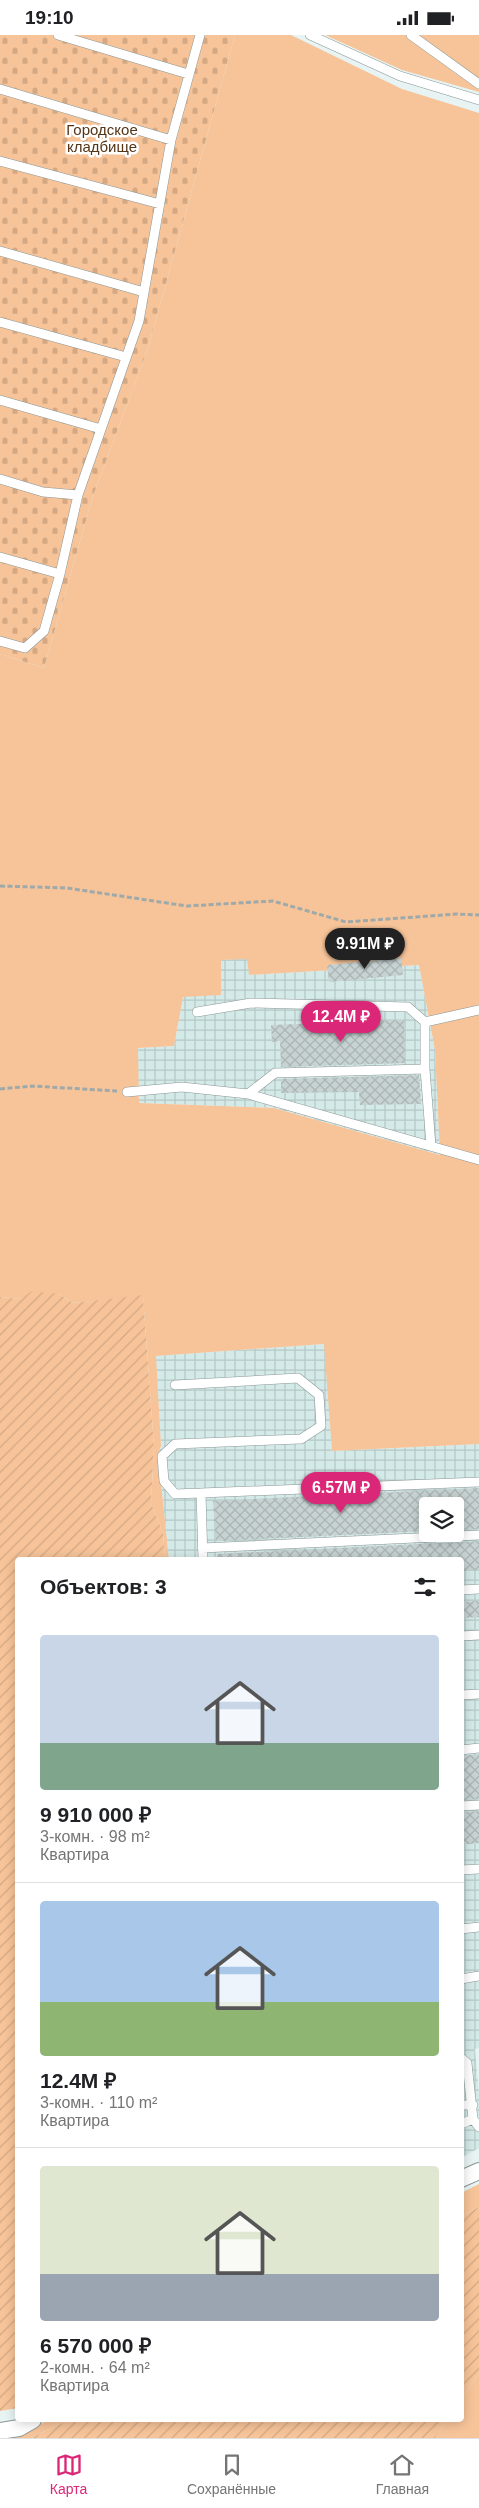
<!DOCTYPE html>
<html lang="ru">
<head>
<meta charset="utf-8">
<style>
  body { margin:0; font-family:Arial,sans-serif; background:#f2f2f2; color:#202124; height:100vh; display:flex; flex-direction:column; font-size:19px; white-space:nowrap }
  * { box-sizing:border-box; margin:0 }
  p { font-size:16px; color:#757577 }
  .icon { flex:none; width:28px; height:28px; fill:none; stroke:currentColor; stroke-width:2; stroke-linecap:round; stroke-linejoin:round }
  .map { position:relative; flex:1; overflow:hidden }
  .details { position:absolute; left:15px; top:1522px; width:449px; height:865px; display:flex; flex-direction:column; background:#fff; border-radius:5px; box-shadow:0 2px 12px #0003 }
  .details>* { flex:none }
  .fabs { position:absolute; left:419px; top:1462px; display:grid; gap:10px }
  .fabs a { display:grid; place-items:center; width:45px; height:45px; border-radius:5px; background:#fff; box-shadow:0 2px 12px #0003; font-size:25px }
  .price { position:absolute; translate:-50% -42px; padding:0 11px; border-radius:18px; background:#db2777; color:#fff; font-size:16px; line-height:32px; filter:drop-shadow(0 1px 2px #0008) }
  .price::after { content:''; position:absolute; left:50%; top:30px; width:15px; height:11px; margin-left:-8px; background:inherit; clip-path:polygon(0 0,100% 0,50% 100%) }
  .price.selected { background:#222; color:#fff }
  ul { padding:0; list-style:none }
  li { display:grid; align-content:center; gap:10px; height:265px; padding:0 25px }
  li+li { border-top:1px solid #e0e0e0 }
  li span { display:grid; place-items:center; height:155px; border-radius:5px; color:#555 }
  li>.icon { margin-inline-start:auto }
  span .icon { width:90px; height:90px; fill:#fffc; stroke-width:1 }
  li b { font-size:21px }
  h2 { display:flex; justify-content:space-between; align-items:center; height:60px; padding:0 25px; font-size:21px }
  .status { display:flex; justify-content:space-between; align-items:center; height:35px; padding:0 25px; background:#fff; direction:ltr }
  .status svg { height:14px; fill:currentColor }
  .menu { display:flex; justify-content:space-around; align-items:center; height:70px; border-top:1px solid #e0e0e0; background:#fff; font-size:14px; color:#757577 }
  .menu a { display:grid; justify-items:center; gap:2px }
  .menu .selected { color:#db2777 }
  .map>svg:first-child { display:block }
  .industrial { fill:url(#industrial-grid); fill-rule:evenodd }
  .grass { fill:#f7c499; fill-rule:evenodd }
  .cemetery { fill:url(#cemetery-stones) }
  .garden { fill:url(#garden-furrows) }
  .building { fill:url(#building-cross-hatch) }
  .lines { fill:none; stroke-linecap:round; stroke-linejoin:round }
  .service-casing { stroke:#8b9796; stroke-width:10 }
  .minor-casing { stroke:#8b9796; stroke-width:18 }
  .path { stroke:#a0a9a9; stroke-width:3; stroke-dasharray:5 2.5; stroke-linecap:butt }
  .service { stroke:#fff; stroke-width:9 }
  .minor { stroke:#fff; stroke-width:16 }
  .labels { text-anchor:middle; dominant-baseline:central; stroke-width:5; stroke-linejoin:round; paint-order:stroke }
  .park-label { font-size:15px; fill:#543517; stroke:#fff }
</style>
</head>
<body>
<div class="status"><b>19:10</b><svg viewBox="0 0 49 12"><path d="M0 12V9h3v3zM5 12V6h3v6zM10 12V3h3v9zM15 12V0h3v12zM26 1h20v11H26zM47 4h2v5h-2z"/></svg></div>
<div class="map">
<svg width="479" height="2403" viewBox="0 0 479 2403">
  <defs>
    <pattern id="industrial-grid" width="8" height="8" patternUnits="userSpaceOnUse" patternTransform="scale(1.25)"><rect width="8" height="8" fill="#d4eae8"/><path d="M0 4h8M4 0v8" fill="none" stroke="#b5c8c6"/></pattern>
    <pattern id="cemetery-stones" width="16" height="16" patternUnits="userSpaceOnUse" patternTransform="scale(1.25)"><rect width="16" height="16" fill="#f7c499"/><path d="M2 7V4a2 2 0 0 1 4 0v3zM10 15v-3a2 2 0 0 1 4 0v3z" fill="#d3a883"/></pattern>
    <pattern id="garden-furrows" width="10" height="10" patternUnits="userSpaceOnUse" patternTransform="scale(1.25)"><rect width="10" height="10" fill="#f7c499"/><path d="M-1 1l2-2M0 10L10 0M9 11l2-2" fill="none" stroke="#d3a883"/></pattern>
    <pattern id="building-cross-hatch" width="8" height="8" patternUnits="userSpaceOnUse" patternTransform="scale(1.25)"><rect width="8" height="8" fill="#c7d3d2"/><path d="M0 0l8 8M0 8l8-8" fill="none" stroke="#aab5b4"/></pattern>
  </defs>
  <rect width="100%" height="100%" fill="#e8f4f3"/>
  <path class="industrial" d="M247,923L250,940L419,930L435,1015L440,1120L274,1073L138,1068V1013L174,1011L183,962L221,925Z
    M325,1309L332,1416L479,1409V2013L475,2014L479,2059V2113L461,2123V1525H169L158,1419L161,1411L155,1321ZM428,1471H455V1499H428Z"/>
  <path class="grass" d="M235,0H291L402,54L479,78V1409L332,1416L324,1309L156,1321L161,1411L158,1419L169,1525H165L163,1498L151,1468L154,1412L143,1261L73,1268L59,1259L21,1264L0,1262V619L44,633L93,461L148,313ZM247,924L249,940L419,930L435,1015L440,1120L274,1073L139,1068L138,1013L174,1011L183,962L221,960V925Z
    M325,0H479V57L402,35Z
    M479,2149V2172L461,2181V2158Z
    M479,2338V2403H435L447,2385H461V2364Z
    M49,2385H68L31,2403H10Z"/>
  <path class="cemetery" d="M0,0H235L148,313L93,461L44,633L0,619Z"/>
  <path class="garden" d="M32,1256L59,1259L73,1268L143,1260L154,1412L151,1468L163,1498L165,1525H18V2373L0,2376V1262L21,1264Z
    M479,2172V2338L461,2364V2181Z
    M68,2385H447L435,2403H31Z"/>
  <path class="building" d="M401,923L403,940L329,947L327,930Z
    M404,985L405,1028L281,1032L280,1006L272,1007L271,990Z
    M419,1040L421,1069L360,1070L359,1057L281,1058V1044Z
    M479,1453V1494L455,1495V1471H428V1496L216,1506L213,1466Z
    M479,1506V1535L461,1536V1525H217V1519Z
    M479,1566V1582L461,1583V1567Z
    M479,1719V1764L461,1765V1721Z
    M479,1776V1808L461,1810V1777Z"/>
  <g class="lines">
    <defs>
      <path id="service" d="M58,0L188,39
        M310,0L400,41L479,65
        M411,0L479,49
        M0,54L171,105
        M0,126L160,169
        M0,216L144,257
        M0,287L126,322
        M0,365L101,394
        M0,444L43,457L78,460
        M0,522L60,539
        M0,606L25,613L44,596L60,539L78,460L139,286L171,105L200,0
        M197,977L251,968L408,972L425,987V1034L431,1111
        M425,987L479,975
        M127,1057L182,1052L248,1059L479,1125
        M248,1059L275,1038L425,1034
        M175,1350L298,1343L319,1360L321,1391L301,1404L175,1409L162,1421L164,1446L175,1459L201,1458L203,1525
        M201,1458L479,1447
        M202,1513L479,1500
        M461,1555L479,1554
        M461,1601L479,1600
        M461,1660L479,1659
        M461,1715L479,1713
        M461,1771L479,1770
        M461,1835L479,1834
        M461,1894L479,1892
        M461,1944L479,1941
        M461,2023L467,2028L473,2084L479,2092
        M461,2070H473
        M461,2089L473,2084"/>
      <path id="minor" d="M461,2144L479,2136
        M0,2396L19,2393L33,2385"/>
    </defs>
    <use href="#service" class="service-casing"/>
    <use href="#minor" class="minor-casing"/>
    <path class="path" d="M0,851L67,853L187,871L273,866L346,887L457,879L479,880
      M0,1054L32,1051L117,1056"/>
    <use href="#service" class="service"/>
    <use href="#minor" class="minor"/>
  </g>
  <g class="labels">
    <g class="park-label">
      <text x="102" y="94">Городское<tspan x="102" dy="17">кладбище</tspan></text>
    </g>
  </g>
</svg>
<div class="fabs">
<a><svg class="icon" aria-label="layers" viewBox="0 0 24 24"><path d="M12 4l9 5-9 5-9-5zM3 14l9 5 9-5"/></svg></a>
</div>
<b class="price selected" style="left:365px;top:935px">9.91M ₽</b>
<b class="price" style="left:341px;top:1008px">12.4M ₽</b>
<b class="price" style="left:341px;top:1479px">6.57M ₽</b>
<section class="details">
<h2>Объектов: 3<svg class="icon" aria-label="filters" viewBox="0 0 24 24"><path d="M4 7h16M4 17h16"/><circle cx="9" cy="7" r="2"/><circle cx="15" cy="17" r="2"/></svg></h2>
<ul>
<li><span style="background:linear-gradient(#c9d6e8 70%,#7fa58c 0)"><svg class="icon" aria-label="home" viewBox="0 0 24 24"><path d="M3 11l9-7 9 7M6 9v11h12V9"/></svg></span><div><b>9 910 000 ₽</b><p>3-комн. · 98 m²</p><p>Квартира</p></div></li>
<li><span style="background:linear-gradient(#a9c7e8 65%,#8fb573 0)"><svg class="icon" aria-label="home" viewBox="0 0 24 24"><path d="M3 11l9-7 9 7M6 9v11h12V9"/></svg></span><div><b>12.4M ₽</b><p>3-комн. · 110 m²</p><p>Квартира</p></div></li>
<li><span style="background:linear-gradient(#dfe7d0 70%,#9aa5b1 0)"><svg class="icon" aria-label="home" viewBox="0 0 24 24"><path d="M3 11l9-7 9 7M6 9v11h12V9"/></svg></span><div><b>6 570 000 ₽</b><p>2-комн. · 64 m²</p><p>Квартира</p></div></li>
</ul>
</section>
</div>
<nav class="menu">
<a class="selected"><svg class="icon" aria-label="map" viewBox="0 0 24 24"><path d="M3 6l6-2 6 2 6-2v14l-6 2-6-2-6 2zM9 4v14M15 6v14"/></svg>Карта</a>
<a><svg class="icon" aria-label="saved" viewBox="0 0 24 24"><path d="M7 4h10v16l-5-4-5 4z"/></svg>Сохранённые</a>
<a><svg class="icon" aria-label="home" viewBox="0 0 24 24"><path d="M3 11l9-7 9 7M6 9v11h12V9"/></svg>Главная</a>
</nav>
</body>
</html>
